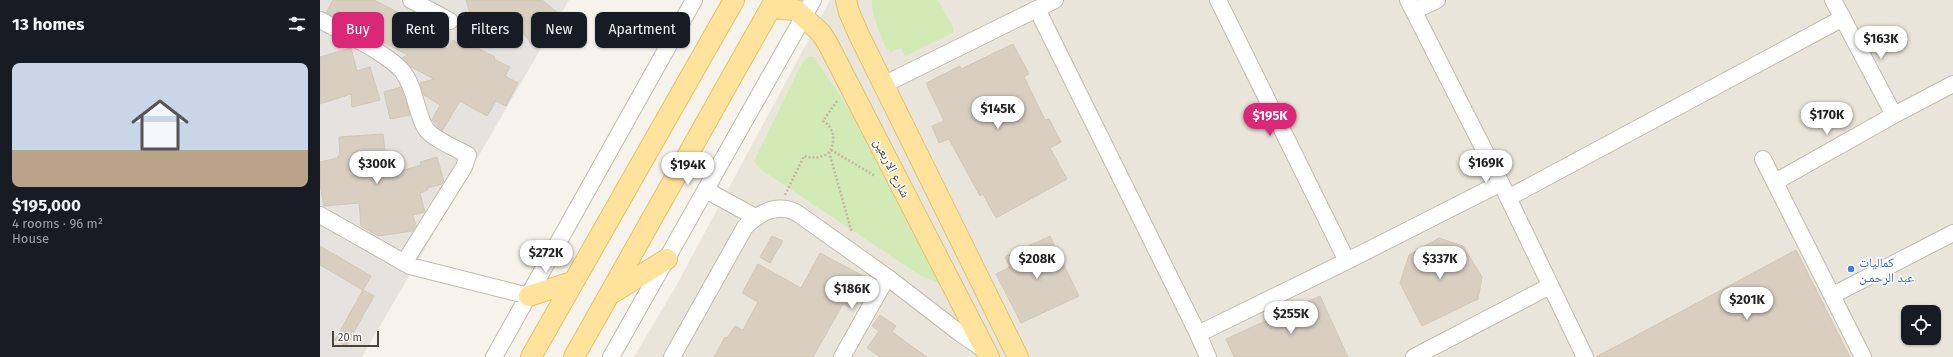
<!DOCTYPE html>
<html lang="en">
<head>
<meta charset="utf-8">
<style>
  body { margin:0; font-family:"Fira Sans","Noto Naskh Arabic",sans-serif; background:#20242c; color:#f1f3f6; height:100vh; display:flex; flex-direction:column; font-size:15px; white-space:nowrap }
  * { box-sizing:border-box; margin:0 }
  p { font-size:13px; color:#9ea1a6 }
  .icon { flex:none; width:22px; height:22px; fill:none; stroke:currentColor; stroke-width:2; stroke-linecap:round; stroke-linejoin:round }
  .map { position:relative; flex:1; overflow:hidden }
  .details { display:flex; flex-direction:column; background:#171b24; width:320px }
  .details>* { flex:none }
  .top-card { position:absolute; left:12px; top:12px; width:380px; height:36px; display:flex; gap:8px }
  .tools { position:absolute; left:1581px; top:305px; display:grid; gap:8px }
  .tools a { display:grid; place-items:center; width:40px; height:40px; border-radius:8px; background:#171b24; box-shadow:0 1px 3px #0004; font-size:20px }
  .scale { position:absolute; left:12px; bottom:10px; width:47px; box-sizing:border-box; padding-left:4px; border:2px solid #4b4439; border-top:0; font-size:11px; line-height:14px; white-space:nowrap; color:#4b4439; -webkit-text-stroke:3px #fff; paint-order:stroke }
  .price { position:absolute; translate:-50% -34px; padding:0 9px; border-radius:14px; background:#fff; color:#222; font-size:13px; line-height:26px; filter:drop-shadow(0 1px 2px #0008) }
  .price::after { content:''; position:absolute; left:50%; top:24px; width:12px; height:9px; margin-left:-6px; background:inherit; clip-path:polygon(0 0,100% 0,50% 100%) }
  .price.current { background:#db2777; color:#fff }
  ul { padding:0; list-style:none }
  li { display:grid; align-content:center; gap:8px; height:212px; padding:0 12px }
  li span { display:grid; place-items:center; height:124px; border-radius:8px; color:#555 }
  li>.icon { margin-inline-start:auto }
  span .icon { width:72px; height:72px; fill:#fffc; stroke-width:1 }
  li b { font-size:17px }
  h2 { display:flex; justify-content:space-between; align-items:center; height:48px; padding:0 12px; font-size:17px }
  .tag { padding:0 14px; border-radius:8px; background:#171b24; box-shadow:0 1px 3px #0004; font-size:14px; line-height:36px }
  .tag.current { background:#db2777; color:#fff }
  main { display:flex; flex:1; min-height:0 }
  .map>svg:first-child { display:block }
  .residential { fill:#eae5da; fill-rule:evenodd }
  .industrial { fill:#e6e2dd }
  .green { fill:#d2eab5 }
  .building { fill:#d8cfc1; stroke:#d3c7b4 }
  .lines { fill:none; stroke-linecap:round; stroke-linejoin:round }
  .minor-casing { stroke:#c2bbae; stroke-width:18 }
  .major-casing { stroke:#e6c16a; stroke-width:22 }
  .path { stroke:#c4b79f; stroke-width:2.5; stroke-dasharray:2 2; stroke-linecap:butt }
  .minor { stroke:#fff; stroke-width:16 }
  .major { stroke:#ffe39c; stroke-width:20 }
  .shop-dot { fill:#3f7fe0; stroke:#fff; stroke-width:1.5 }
  .labels { text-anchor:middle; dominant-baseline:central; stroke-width:3; stroke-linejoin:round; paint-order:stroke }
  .street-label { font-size:13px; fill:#4b4439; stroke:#fff }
  .shop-label { font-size:13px; fill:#366cbe; stroke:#fff; text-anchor:start }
</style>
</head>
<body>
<main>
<section class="details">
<h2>13 homes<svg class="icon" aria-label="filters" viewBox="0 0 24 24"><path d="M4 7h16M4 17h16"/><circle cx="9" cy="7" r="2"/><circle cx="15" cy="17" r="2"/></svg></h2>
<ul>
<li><span style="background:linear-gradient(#c9d6e8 70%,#b9a48a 0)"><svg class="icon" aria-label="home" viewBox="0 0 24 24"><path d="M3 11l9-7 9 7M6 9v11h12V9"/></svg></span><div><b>$195,000</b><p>4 rooms · 96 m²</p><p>House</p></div></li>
</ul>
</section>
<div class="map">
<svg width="1633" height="357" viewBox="0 0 1633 357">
  <rect width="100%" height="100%" fill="#f6f3ec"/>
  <path class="residential" d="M510,0H1633V357H314L356,286ZM1588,312H1614V338H1588Z"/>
  <path class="industrial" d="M0,0H249L42,357H0Z"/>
  <path class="green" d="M552,0H618L633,27V33L585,56L581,48L570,52L569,49L567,50C560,35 552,16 552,0Z
    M488,57H494L536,120L625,286L598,274L440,169L434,161L482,63Z"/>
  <path class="building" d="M13,0H54L106,27L102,35L128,49L133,40L146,48L149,44L175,57L174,59L190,67L185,76L198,83L186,106L176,101L167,116L140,101L122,131L112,120L120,105L104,95L100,83L114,79L91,67L82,58L88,55L6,13Z
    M146,0H222L238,13L226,27L229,33L212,45L193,19L155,30Z
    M693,44L709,74L704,77L725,120L729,119L741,142L730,148L747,179L676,218L663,194L660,196L629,139L619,143L612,126L624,121L606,83L640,66L641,69Z
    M31,48L37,71L50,67L60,100L32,107L31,94L0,104V57Z
    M81,87L90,115L70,119L64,92Z
    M63,134L65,152H70L72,174L101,165L100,162L117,157L124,182L122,184L107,188L108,190L100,193L105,212L93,215L96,226L93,231L58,236L41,226L39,203L4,206L0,184V162L18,158V156L20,155L19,137Z
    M452,236L463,241L450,263L440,257Z
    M730,236L759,296L701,323L676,274L690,267L685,257Z
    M1119,238L1143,246L1162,277L1158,299L1102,326L1080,283L1089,255Z
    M0,246L51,276L43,290L0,265Z
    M1476,250L1530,357H1276Z
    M500,253L547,278L530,308L523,304L493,357H394L405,337L407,338L415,326L423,330L438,302L422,293L438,264L481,288Z
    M43,290L54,296L26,346L15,340Z
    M1000,296L1028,357H914L906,339Z
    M560,315L576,326L572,332L607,357H560L547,348L559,331L552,326Z"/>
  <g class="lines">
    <defs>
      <path id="minor" d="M91,0L130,21
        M898,0L1027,261
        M1088,0L1181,183L1265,357
        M1513,0L1574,115
        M717,9L878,334L1027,261L1181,183
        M1094,11L1117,0
        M0,20C22,32 69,54 83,72C96,89 96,114 106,129C113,139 137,149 148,155L144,167L84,263
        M563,85L735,0
        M1443,159L1543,357
        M1455,182L1574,115L1633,84
        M386,190L435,217
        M1188,198L1523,18
        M0,215L90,266L209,296
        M1513,295L1633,233
        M878,334L888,357
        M174,357L374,0
        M291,357L493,0
        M352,357L425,227C440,212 458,203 477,213L567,277L641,334L665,350
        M522,357L567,277
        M1094,357L1230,286"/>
      <path id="major" d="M526,0L529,12L539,35L698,357
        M451,8L476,10L501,33L508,44L669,357
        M289,295L347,259
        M209,296L252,282
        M211,357L414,0
        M254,357L455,0"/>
    </defs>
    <use href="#minor" class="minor-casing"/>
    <use href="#major" class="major-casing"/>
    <path class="path" d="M511,150L555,176
      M509,152L532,233
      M465,195L484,156C493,159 505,158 511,150C515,137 514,128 503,121L517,101"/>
    <use href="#minor" class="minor"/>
    <use href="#major" class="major"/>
  </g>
  <circle class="shop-dot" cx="1531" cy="269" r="4"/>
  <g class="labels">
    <g class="street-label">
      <text transform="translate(572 168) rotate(63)">شارع الاربعين</text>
    </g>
    <g class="shop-label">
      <text x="1539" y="262">كماليات<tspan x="1539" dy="15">عبد الرحمـن</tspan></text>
    </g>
  </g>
</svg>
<div class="tools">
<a><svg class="icon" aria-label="locate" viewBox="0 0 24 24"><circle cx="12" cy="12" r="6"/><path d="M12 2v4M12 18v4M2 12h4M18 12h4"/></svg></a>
</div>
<div class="scale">20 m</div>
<b class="price" style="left:1561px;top:60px">$163K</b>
<b class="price" style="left:678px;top:130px">$145K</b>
<b class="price" style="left:1507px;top:136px">$170K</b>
<b class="price current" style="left:950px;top:137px">$195K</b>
<b class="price" style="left:1166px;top:184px">$169K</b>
<b class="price" style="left:57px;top:185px">$300K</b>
<b class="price" style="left:368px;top:186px">$194K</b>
<b class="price" style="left:226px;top:274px">$272K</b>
<b class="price" style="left:717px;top:280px">$208K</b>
<b class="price" style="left:1120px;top:280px">$337K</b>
<b class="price" style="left:532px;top:310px">$186K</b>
<b class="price" style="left:1427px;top:321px">$201K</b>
<b class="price" style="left:971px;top:335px">$255K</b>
<div class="top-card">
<a class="tag current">Buy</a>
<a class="tag">Rent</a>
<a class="tag">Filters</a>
<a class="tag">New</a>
<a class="tag">Apartment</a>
</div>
</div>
</main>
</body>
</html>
